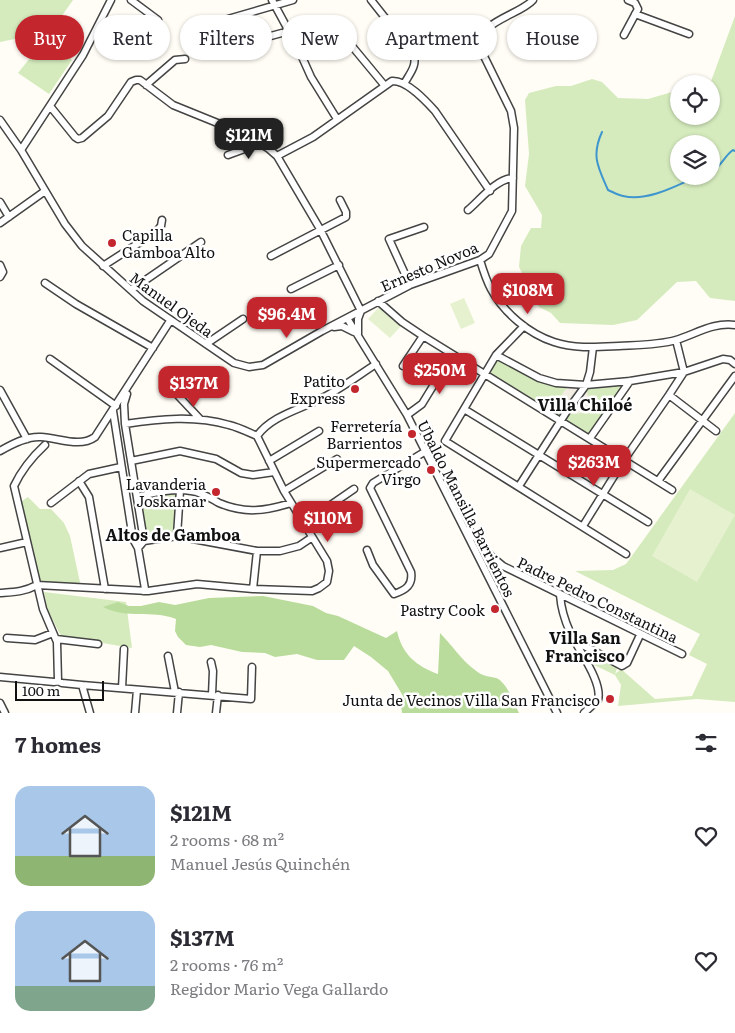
<!DOCTYPE html>
<html lang="en">
<head>
<meta charset="utf-8">
<style>
  body { margin:0; font-family:Literata,serif; background:#f2f2f3; color:#2b2b33; height:100vh; display:flex; flex-direction:column; font-size:19px; white-space:nowrap }
  * { box-sizing:border-box; margin:0 }
  p { font-size:16px; color:#7c7c81 }
  .icon { flex:none; width:28px; height:28px; fill:none; stroke:currentColor; stroke-width:2; stroke-linecap:round; stroke-linejoin:round }
  .map { position:relative; height:713px; overflow:hidden }
  .drawer { display:flex; flex-direction:column; background:#fff; flex:1 }
  .drawer>* { flex:none }
  .hud { position:absolute; left:15px; top:15px; width:705px; height:45px; display:flex; gap:10px }
  .fabs { position:absolute; left:670px; top:75px; display:grid; gap:10px }
  .fabs a { display:grid; place-items:center; width:50px; height:50px; border-radius:50%; background:#fff; box-shadow:0 1px 4px #0004; font-size:25px }
  .scale { position:absolute; left:15px; bottom:12px; width:89px; box-sizing:border-box; padding-left:5px; border:2px solid #111; border-top:0; font-size:14px; line-height:18px; white-space:nowrap; color:#111; -webkit-text-stroke:4px #fff; paint-order:stroke }
  .price { position:absolute; translate:-50% -42px; padding:0 11px; border-radius:10px; background:#c4262e; color:#fff; font-size:16px; line-height:32px; filter:drop-shadow(0 1px 2px #0008) }
  .price::after { content:''; position:absolute; left:50%; top:30px; width:15px; height:11px; margin-left:-8px; background:inherit; clip-path:polygon(0 0,100% 0,50% 100%) }
  .price.selected { background:#222; color:#fff }
  ul { padding:0; list-style:none }
  li { display:flex; align-items:center; gap:15px; height:125px; padding:0 15px }
  li span { display:grid; place-items:center; flex:none; width:140px; height:100px; border-radius:15px; color:#555 }
  li>.icon { margin-inline-start:auto }
  span .icon { width:60px; height:60px; fill:#fffc; stroke-width:1 }
  li b { font-size:21px }
  h2 { display:flex; justify-content:space-between; align-items:center; height:60px; padding:0 15px; font-size:21px }
  .tag { padding:0 18px; border-radius:22px; background:#fff; box-shadow:0 1px 4px #0004; font-size:18px; line-height:45px }
  .tag.selected { background:#c4262e; color:#fff }
  .map>svg:first-child { display:block }
  .green { fill:#d5ebbd; fill-rule:evenodd }
  .forest { fill:#b9dc9c }
  .pitch { fill:#e6f2cf }
  .plaza { fill:#f1ede2 }
  .lines { fill:none; stroke-linecap:round; stroke-linejoin:round }
  .stream { stroke:#3f96cf; stroke-width:2 }
  .minor-casing { stroke:#444; stroke-width:9 }
  .minor { stroke:#fff; stroke-width:6 }
  .poi-dot { fill:#c4262e; stroke:#fff; stroke-width:2 }
  .labels { text-anchor:middle; dominant-baseline:central; stroke-width:5; stroke-linejoin:round; paint-order:stroke }
  .poi-label { font-size:15px; fill:#111; stroke:#fff; text-anchor:end }
  .street-label { font-size:15px; fill:#111; stroke:#fff }
  .neighbourhood-label { font-size:16px; font-weight:bold; fill:#111; stroke:#fff }
</style>
</head>
<body>
<div class="map">
<svg width="735" height="713" viewBox="0 0 735 713">
  <rect width="100%" height="100%" fill="#fffdf5"/>
  <path class="green" d="M0,0H73L47,37L72,60L49,94L18,73L34,53L20,38L0,42Z
    M735,16V301L710,298L696,281L677,282L637,320L613,325L560,323L551,313L539,307L519,267L521,246L531,228H541L542,215L525,186L529,154L525,100L529,93L556,86H571L592,79L602,82L618,98L648,99L679,90V116H711V84H710ZM679,144H711V176H679Z
    M496,356L557,384L628,382L590,438L486,374Z
    M735,413V702L697,699L618,706L621,685L615,675L594,665L590,652L618,666L615,674L621,669L655,699L692,696L707,664L689,655L700,634L575,571L613,570L626,564Z
    M178,492L175,534L147,537L140,498Z
    M28,497L40,509H51L64,523L70,536L81,587L38,584L19,503Z
    M44,592L126,602L132,648L61,636L48,611Z"/>
  <path class="forest" d="M263,596L313,606L326,613L338,616L386,638L397,631C402,654 416,666 438,674L440,633C452,645 461,660 475,670C482,676 487,676 496,678C506,681 515,704 519,713H402L401,705L403,696L388,671L371,657L354,646L344,660H317L297,654L275,657L265,653L242,652L211,645L200,647L186,645L178,637L175,631L176,619C150,609 129,620 103,607L118,602L129,606H141L159,602L175,605L209,598Z"/>
  <path class="pitch" d="M464,298L475,323L461,329L450,304Z
    M380,306L401,326L390,338L368,319Z
    M690,489L735,515L697,582L652,556Z"/>
  <path class="plaza" d="M561 400a14 14 0 1 1 28 0a14 14 0 1 1-28 0Z"/>
  <g class="lines">
    <path class="stream" d="M602,132C591,156 598,167 608,190C613,192 618,195 623,196C647,202 676,186 698,176
      M711,171C722,167 723,157 733,150L735,151"/>
    <defs>
      <path id="minor" d="M131,0L158,20
        M272,0L298,48L311,77L337,119
        M371,0L413,53C418,65 410,73 404,84
        M635,14L689,34
        M228,19L293,0
        M332,22L385,86
        M624,35L638,9L635,3L628,0
        M234,46L289,31
        M146,85L175,60L185,59
        M50,106L75,137L78,139L82,138L108,116L131,82L136,80H140L173,105L247,135L269,149L277,156L320,229L361,311
        M0,120L21,150L65,224L82,246L143,301L234,363L249,367L263,365L322,331L410,285L480,260L489,254L512,211L514,128L511,111L480,48C475,22 520,15 533,0
        M21,150L83,55L111,0
        M228,155L261,143
        M277,156L313,137L392,81C407,80 426,101 435,111L490,191
        M0,202L9,217
        M468,210C480,200 496,179 513,178
        M0,223L45,191
        M271,256L346,217V212L340,200
        M480,260C483,270 486,280 491,289C504,313 529,334 554,342C575,349 598,347 619,346C638,345 659,345 676,340C696,334 713,322 735,325
        M0,265L3,272L0,277
        M103,266L156,232L161,226L162,220
        M45,283L76,304L153,348
        M410,285L389,239L424,227
        M291,289L339,265
        M131,290L201,242
        M378,301L402,322L423,336L672,490
        M347,318L407,415L557,713
        M524,326L496,355L445,441L626,554
        M334,327L342,326L354,332
        M358,334V319L361,311
        M206,344L243,319
        M496,355L539,378L556,383L586,385L630,381L684,372L723,359L730,360L735,364
        M50,359L116,406
        M403,366L423,336
        M169,386L200,419
        M0,390L27,439
        M127,394L124,404L125,424L144,541
        M669,395L716,431
        M464,409L648,522
        M113,411L133,539L138,548L145,589L143,591
        M407,415L422,404L452,355
        M125,424C159,419 194,415 229,425C238,427 248,432 257,436
        M257,436C272,415 302,409 324,397C342,388 359,375 376,364
        M590,438L630,381
        M45,445C31,458 22,469 14,486L43,609L57,642L58,681L62,683L82,685L251,699L252,667
        M0,451C12,444 27,436 41,437C59,438 80,448 95,437L170,321
        M131,461L180,451L216,459L241,473L253,475L274,472
        M269,461L319,431
        M79,481L89,497L105,589
        M658,481L735,376
        M519,486L567,411L586,385L590,372L593,347
        M284,491L337,459
        M137,497C154,493 173,488 191,491C201,492 210,498 219,503C245,514 265,511 291,503
        M51,503L89,474L121,467
        M303,524L354,489
        M583,526L624,460L669,395L684,372L676,340
        M469,530L491,556L503,566L682,654
        M177,536L180,490
        M0,548L27,542
        M138,548L144,541L177,536L257,551H280L299,546L311,538
        M367,550L373,565L394,594C406,590 413,585 411,572L370,488L373,483L426,451
        M37,585L148,591L197,584L253,589L312,591L319,588L327,582L329,571L327,561L284,491L257,436
        M253,589L257,551
        M0,593C14,592 24,592 37,585
        M560,595C561,608 565,621 570,632C578,650 603,682 598,700L584,713
        M7,638L35,640L53,633
        M56,639L98,644
        M575,641L622,666L627,663L640,635
        M168,656L175,692
        M211,662L213,671L212,695
        M0,677L54,682L58,681
        M82,685L90,713
        M122,688L124,649
        M0,703L5,713
        M135,713L137,690
        M177,713L179,692
        M216,713L218,695"/>
    </defs>
    <use href="#minor" class="minor-casing"/>
    <use href="#minor" class="minor"/>
  </g>
  <g class="poi-dot">
    <circle cx="112" cy="243" r="5"/>
    <circle cx="355" cy="389" r="5"/>
    <circle cx="412" cy="434" r="5"/>
    <circle cx="431" cy="470" r="5"/>
    <circle cx="216" cy="492" r="5"/>
    <circle cx="495" cy="609" r="5"/>
    <circle cx="610" cy="699" r="5"/>
  </g>
  <g class="labels">
    <g class="poi-label">
      <text x="122" y="234" text-anchor="start">Capilla<tspan x="122" dy="17">Gamboa Alto</tspan></text>
      <text x="345" y="380">Patito<tspan x="345" dy="17">Express</tspan></text>
      <text x="402" y="425">Ferretería<tspan x="402" dy="17">Barrientos</tspan></text>
      <text x="421" y="461">Supermercado<tspan x="421" dy="17">Virgo</tspan></text>
      <text x="206" y="483">Lavanderia<tspan x="206" dy="17">Joskamar</tspan></text>
      <text x="485" y="609">Pastry Cook</text>
      <text x="600" y="699">Junta de Vecinos Villa San Francisco</text>
    </g>
    <g class="street-label">
      <text transform="translate(429 266) rotate(-23)">Ernesto Novoa</text>
      <text transform="translate(172 304) rotate(36)">Manuel Ojeda</text>
      <text transform="translate(467 508) rotate(63)">Ubaldo Mansilla Barrientos</text>
      <text transform="translate(598 599) rotate(26)">Padre Pedro Constantina</text>
    </g>
    <g class="neighbourhood-label">
      <text x="585" y="404">Villa Chiloé</text>
      <text x="173" y="534">Altos de Gamboa</text>
      <text x="585" y="637">Villa San<tspan x="585" dy="18">Francisco</tspan></text>
    </g>
  </g>
</svg>
<div class="fabs">
<a><svg class="icon" aria-label="locate" viewBox="0 0 24 24"><circle cx="12" cy="12" r="6"/><path d="M12 2v4M12 18v4M2 12h4M18 12h4"/></svg></a>
<a><svg class="icon" aria-label="layers" viewBox="0 0 24 24"><path d="M12 4l9 5-9 5-9-5zM3 14l9 5 9-5"/></svg></a>
</div>
<div class="scale">100 m</div>
<b class="price selected" style="left:249px;top:160px">$121M</b>
<b class="price" style="left:528px;top:315px">$108M</b>
<b class="price" style="left:287px;top:339px">$96.4M</b>
<b class="price" style="left:440px;top:395px">$250M</b>
<b class="price" style="left:194px;top:408px">$137M</b>
<b class="price" style="left:594px;top:487px">$263M</b>
<b class="price" style="left:328px;top:543px">$110M</b>
<div class="hud">
<a class="tag selected">Buy</a>
<a class="tag">Rent</a>
<a class="tag">Filters</a>
<a class="tag">New</a>
<a class="tag">Apartment</a>
<a class="tag">House</a>
</div>
</div>
<section class="drawer">
<h2>7 homes<svg class="icon" aria-label="filters" viewBox="0 0 24 24"><path d="M4 7h16M4 17h16"/><circle cx="9" cy="7" r="2"/><circle cx="15" cy="17" r="2"/></svg></h2>
<ul>
<li><span style="background:linear-gradient(#a9c7e8 70%,#8fb573 0)"><svg class="icon" aria-label="home" viewBox="0 0 24 24"><path d="M3 11l9-7 9 7M6 9v11h12V9"/></svg></span><div><b>$121M</b><p>2 rooms · 68 m²</p><p>Manuel Jesús Quinchén</p></div><svg class="icon" aria-label="heart" viewBox="0 0 24 24"><path d="M12 20l-8-8c-3-5 5-10 8-4 3-6 11-1 8 4z"/></svg></li>
<li><span style="background:linear-gradient(#a9c7e8 75%,#7fa58c 0)"><svg class="icon" aria-label="home" viewBox="0 0 24 24"><path d="M3 11l9-7 9 7M6 9v11h12V9"/></svg></span><div><b>$137M</b><p>2 rooms · 76 m²</p><p>Regidor Mario Vega Gallardo</p></div><svg class="icon" aria-label="heart" viewBox="0 0 24 24"><path d="M12 20l-8-8c-3-5 5-10 8-4 3-6 11-1 8 4z"/></svg></li>
</ul>
</section>
</body>
</html>
